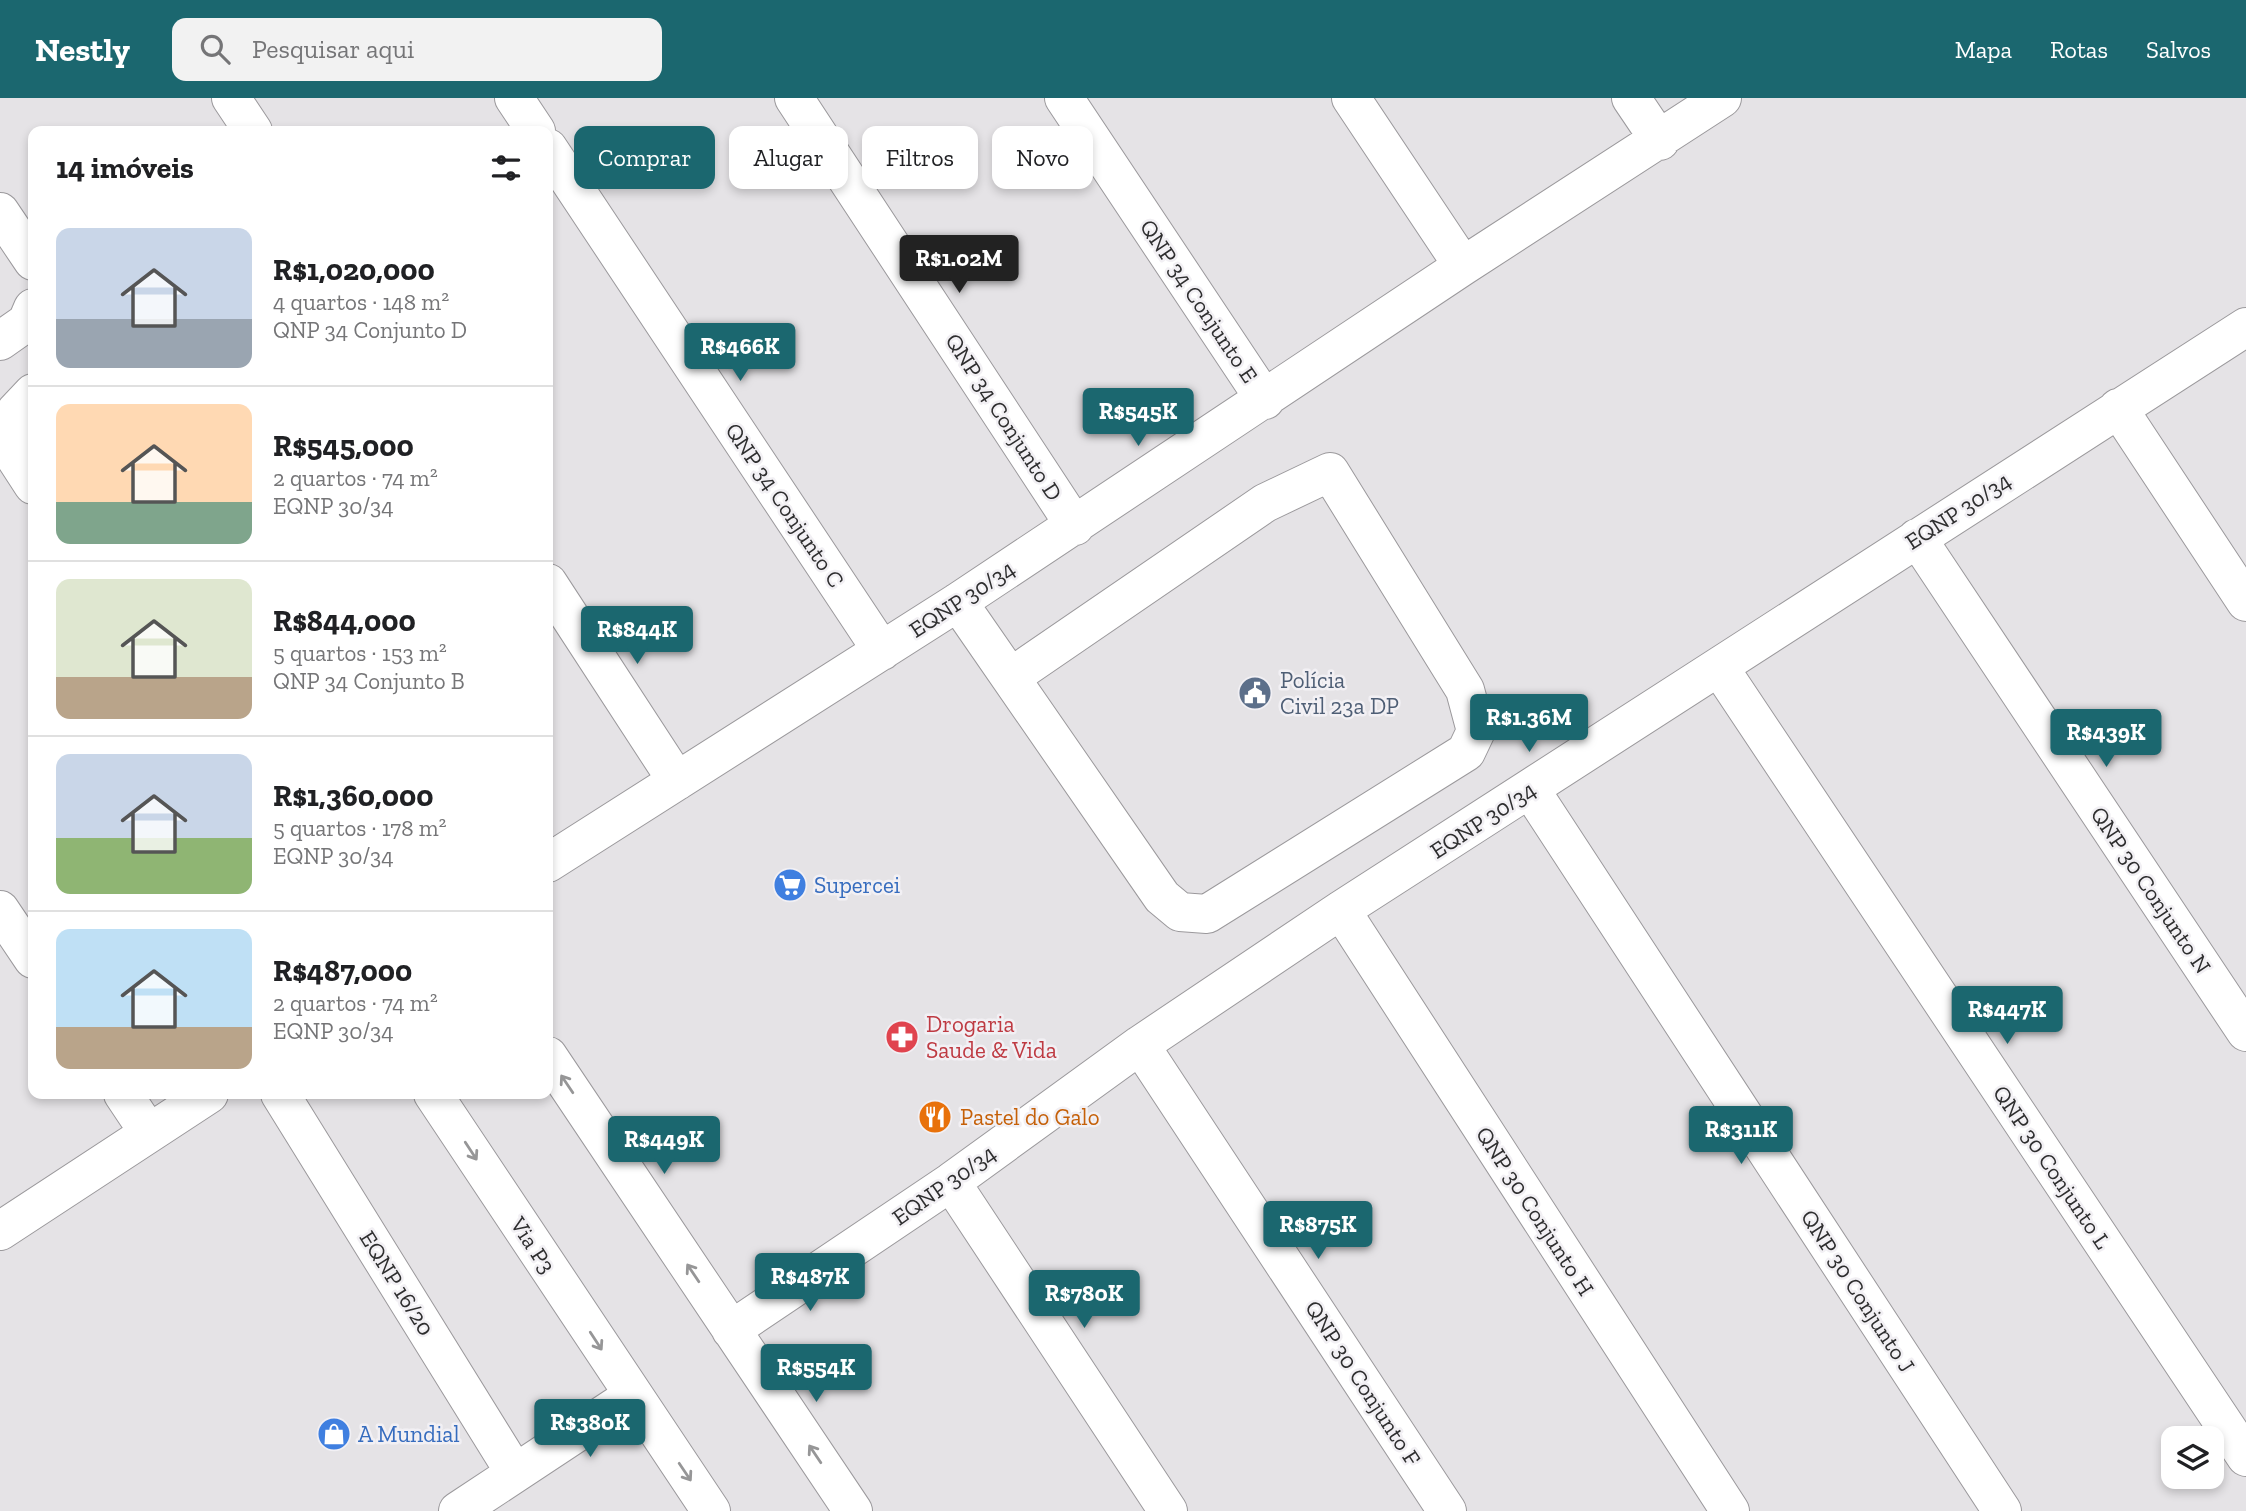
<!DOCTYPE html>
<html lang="pt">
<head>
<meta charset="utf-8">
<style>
  body { margin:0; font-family:"Zilla Slab",serif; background:#f2f2f2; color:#202124; height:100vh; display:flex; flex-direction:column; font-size:26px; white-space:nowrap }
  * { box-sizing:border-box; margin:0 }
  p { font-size:23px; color:#757577 }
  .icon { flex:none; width:38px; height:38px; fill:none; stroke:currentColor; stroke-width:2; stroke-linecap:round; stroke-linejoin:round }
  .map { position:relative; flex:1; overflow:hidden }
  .drawer { position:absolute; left:28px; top:28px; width:525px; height:973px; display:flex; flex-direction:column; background:#fff; border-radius:14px; box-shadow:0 4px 10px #0003 }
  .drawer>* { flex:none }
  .top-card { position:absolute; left:574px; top:28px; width:665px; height:63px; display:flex; gap:14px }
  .buttons { position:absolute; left:2161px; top:1328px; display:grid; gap:14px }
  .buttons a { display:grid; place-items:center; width:63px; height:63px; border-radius:14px; background:#fff; box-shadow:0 4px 10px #0003; font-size:35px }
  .price { position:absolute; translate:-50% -60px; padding:0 16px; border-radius:7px; background:#1b676f; color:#fff; font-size:23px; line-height:46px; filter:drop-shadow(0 2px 4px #0008) }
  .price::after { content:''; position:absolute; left:50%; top:42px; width:21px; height:16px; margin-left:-10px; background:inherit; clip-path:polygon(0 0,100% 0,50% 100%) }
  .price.current { background:#222; color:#fff }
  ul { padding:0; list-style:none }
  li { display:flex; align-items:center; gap:21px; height:175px; padding:0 28px }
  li+li { border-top:2px solid #e0e0e0 }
  li span { display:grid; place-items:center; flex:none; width:196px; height:140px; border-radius:14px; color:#555 }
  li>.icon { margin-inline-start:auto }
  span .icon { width:84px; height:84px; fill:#fffc; stroke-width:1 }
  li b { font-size:30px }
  h2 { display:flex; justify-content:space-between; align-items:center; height:84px; padding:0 28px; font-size:30px }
  .chip { padding:0 24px; border-radius:14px; background:#fff; box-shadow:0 4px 10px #0003; font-size:24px; line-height:63px }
  .chip.current { background:#1b676f; color:#fff }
  header { display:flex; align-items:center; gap:42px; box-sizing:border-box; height:98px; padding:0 35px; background:#1b676f; color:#fff }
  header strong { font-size:33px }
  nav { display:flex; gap:38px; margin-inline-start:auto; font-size:24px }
  .search { width:490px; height:63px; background:#f2f2f2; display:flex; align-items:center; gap:18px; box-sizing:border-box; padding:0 24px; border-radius:14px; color:#757577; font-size:26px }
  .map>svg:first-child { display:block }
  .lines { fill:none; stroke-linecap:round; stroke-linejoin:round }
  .minor-casing { stroke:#9b999c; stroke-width:40 }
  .minor { stroke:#fff; stroke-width:38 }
  .oneway { stroke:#969697 }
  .labels { text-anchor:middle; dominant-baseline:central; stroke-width:5; stroke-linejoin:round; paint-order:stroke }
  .street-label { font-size:23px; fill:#2e2e2f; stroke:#f2f0f4 }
  .service-label { font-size:23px; fill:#4e5e75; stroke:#f2f0f4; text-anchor:start }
  .shop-label { font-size:23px; fill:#366cbe; stroke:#f2f0f4; text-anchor:start }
  .health-label { font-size:23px; fill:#be3a42; stroke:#f2f0f4; text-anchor:start }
  .food-label { font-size:23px; fill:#c56008; stroke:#f2f0f4; text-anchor:start }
</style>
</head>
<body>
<header>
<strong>Nestly</strong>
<div class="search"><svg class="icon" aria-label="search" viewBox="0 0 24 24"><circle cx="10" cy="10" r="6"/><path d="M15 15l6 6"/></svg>Pesquisar aqui</div>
<nav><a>Mapa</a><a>Rotas</a><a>Salvos</a></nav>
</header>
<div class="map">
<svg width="2246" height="1413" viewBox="0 0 2246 1413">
  <rect width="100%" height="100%" fill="#e5e3e6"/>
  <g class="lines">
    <defs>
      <path id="minor" d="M231,0L253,33
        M514,0L536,33
        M794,0L1075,428
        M1064,0L1265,302
        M1351,0L1463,168
        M1631,0L1660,43
        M548,50L882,553
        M0,114L33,163
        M0,243L27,224L33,210
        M2118,310L2246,504
        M0,336L33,387
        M13,356L16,313L33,295
        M1917,440L2246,934
        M548,485L677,683
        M958,504L1162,799L1180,814L1207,816L1466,654L1476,633L1465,592L1330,374L1265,405L1011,579
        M1719,569L2246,1359
        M1530,691L2002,1413
        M548,765L958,504L1463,168L1722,0
        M0,812L33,861
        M1341,812L1730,1413
        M1140,947L1447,1413
        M548,958L853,1413
        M123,996L149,1035
        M280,996L515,1375
        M433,996L711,1413
        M951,1084L1168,1413
        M0,1133L209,996
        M731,1232L951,1084L1140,947L1341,812L2246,229
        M458,1413L632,1298"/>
    </defs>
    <use href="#minor" class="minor-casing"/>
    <use href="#minor" class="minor"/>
  </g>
  <defs><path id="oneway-shaft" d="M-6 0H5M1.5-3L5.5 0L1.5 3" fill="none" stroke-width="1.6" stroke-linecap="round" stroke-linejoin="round" transform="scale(1.75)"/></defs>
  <g class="oneway">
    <use href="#oneway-shaft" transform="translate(567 986) rotate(-124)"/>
    <use href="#oneway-shaft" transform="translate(471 1053) rotate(57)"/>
    <use href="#oneway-shaft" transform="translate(693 1175) rotate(-124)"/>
    <use href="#oneway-shaft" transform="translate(596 1243) rotate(57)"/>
    <use href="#oneway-shaft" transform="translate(815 1356) rotate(-124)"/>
    <use href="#oneway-shaft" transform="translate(685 1374) rotate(56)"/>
  </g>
  <defs>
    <symbol id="civic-disc" viewBox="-11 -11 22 22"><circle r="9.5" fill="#5c6f8a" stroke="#f2f0f4"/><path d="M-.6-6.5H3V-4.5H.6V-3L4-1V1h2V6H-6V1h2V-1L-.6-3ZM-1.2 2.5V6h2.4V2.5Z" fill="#fff"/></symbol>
    <symbol id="supermarket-disc" viewBox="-11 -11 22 22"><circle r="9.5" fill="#3f7fe0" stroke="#f2f0f4"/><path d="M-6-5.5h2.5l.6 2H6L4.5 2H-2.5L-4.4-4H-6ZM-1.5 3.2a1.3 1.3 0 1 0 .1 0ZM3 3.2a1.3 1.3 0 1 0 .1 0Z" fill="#fff"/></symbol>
    <symbol id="pharmacy-disc" viewBox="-11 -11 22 22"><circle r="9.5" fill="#e0444e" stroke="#f2f0f4"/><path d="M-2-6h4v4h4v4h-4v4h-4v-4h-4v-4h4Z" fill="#fff"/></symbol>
    <symbol id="restaurant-disc" viewBox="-11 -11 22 22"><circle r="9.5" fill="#e8710a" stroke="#f2f0f4"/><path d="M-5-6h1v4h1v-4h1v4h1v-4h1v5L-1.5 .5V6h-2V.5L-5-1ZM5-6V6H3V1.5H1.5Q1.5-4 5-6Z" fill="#fff"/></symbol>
    <symbol id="shop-disc" viewBox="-11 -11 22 22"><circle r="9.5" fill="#3f7fe0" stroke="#f2f0f4"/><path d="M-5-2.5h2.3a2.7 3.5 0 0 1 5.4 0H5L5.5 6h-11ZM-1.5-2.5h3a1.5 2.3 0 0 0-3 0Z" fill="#fff"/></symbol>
  </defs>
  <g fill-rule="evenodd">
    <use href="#civic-disc" x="1236" y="576" width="38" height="38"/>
    <use href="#supermarket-disc" x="771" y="768" width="38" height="38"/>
    <use href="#pharmacy-disc" x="883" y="920" width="38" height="38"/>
    <use href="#restaurant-disc" x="916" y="1000" width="38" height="38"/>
    <use href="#shop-disc" x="315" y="1317" width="38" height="38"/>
  </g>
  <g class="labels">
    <g class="street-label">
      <text transform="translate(1199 203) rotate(56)">QNP 34 Conjunto E</text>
      <text transform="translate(1004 319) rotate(57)">QNP 34 Conjunto D</text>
      <text transform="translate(785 407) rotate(56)">QNP 34 Conjunto C</text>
      <text transform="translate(1958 413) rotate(-33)">EQNP 30/34</text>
      <text transform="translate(962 501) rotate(-33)">EQNP 30/34</text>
      <text transform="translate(1483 722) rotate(-33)">EQNP 30/34</text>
      <text transform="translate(2151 792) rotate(56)">QNP 30 Conjunto N</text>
      <text transform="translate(2052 1069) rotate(56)">QNP 30 Conjunto L</text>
      <text transform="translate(944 1087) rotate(-35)">EQNP 30/34</text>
      <text transform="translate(1535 1113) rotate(57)">QNP 30 Conjunto H</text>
      <text transform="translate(533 1147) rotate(57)">Via P3</text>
      <text transform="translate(397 1185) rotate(58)">EQNP 16/20</text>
      <text transform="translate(1858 1193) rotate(57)">QNP 30 Conjunto J</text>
      <text transform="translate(1363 1285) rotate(57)">QNP 30 Conjunto F</text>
    </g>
    <g class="service-label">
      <text x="1280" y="582">Polícia<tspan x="1280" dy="26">Civil 23a DP</tspan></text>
    </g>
    <g class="shop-label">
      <text x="814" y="787">Supercei</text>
      <text x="358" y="1336">A Mundial</text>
    </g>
    <g class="health-label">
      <text x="926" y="926">Drogaria<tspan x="926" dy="26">Saude &amp; Vida</tspan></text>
    </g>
    <g class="food-label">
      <text x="960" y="1019">Pastel do Galo</text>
    </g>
  </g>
</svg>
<div class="buttons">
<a><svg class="icon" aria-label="layers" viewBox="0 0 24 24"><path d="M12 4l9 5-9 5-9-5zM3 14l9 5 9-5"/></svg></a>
</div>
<b class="price current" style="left:959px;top:197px">R$1.02M</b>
<b class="price" style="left:740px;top:285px">R$466K</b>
<b class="price" style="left:1138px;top:350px">R$545K</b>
<b class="price" style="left:637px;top:568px">R$844K</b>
<b class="price" style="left:1529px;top:656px">R$1.36M</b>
<b class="price" style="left:2106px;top:671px">R$439K</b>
<b class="price" style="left:2007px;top:948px">R$447K</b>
<b class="price" style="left:1741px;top:1068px">R$311K</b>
<b class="price" style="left:664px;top:1078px">R$449K</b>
<b class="price" style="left:1318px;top:1163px">R$875K</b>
<b class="price" style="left:810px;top:1215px">R$487K</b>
<b class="price" style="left:1084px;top:1232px">R$780K</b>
<b class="price" style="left:816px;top:1306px">R$554K</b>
<b class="price" style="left:590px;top:1361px">R$380K</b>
<div class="top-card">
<a class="chip current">Comprar</a>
<a class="chip">Alugar</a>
<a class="chip">Filtros</a>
<a class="chip">Novo</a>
</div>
<section class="drawer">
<h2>14 imóveis<svg class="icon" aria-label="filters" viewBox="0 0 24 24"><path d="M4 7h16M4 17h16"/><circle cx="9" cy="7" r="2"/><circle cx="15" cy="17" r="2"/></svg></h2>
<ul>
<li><span style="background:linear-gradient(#c9d6e8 65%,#9aa5b1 0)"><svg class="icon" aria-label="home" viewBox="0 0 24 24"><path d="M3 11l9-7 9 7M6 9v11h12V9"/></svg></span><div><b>R$1,020,000</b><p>4 quartos · 148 m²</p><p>QNP 34 Conjunto D</p></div></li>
<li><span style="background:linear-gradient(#ffd9b3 70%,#7fa58c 0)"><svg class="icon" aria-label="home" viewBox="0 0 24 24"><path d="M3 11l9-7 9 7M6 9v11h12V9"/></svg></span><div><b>R$545,000</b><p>2 quartos · 74 m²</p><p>EQNP 30/34</p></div></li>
<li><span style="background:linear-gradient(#dfe7d0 70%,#b9a48a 0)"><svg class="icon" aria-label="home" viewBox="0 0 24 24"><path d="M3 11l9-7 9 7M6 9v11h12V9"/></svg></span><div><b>R$844,000</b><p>5 quartos · 153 m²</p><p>QNP 34 Conjunto B</p></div></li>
<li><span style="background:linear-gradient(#c9d6e8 60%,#8fb573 0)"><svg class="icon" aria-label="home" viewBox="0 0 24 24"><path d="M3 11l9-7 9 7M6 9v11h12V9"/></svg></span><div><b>R$1,360,000</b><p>5 quartos · 178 m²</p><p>EQNP 30/34</p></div></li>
<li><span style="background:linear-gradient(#bfe0f5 70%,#b9a48a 0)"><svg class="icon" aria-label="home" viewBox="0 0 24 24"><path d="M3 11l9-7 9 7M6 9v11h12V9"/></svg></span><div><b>R$487,000</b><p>2 quartos · 74 m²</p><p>EQNP 30/34</p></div></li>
</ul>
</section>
</div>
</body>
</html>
